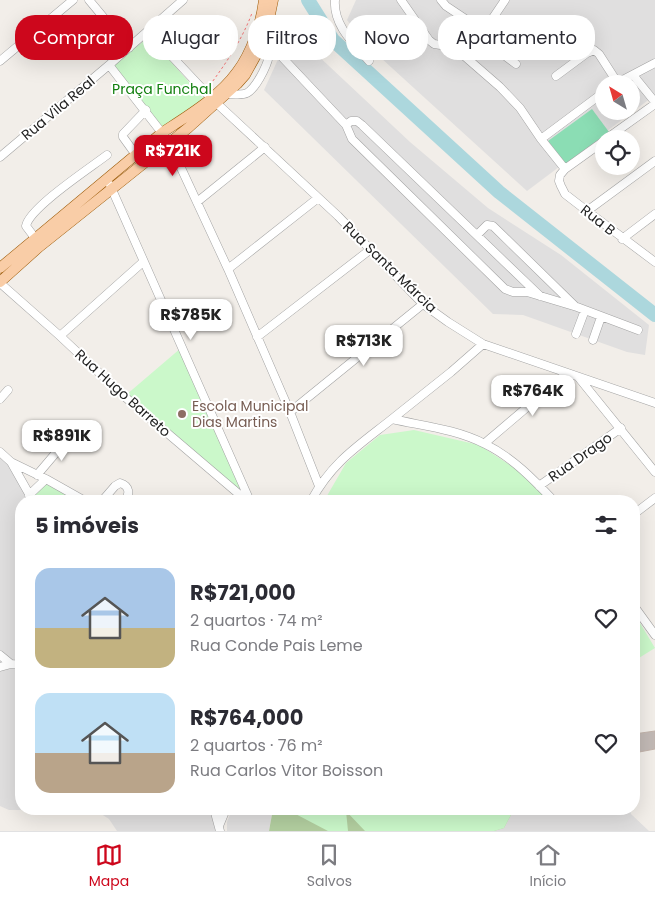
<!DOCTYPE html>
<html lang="pt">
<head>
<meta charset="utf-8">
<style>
  body { margin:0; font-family:Poppins,sans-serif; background:#f2f2f3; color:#2b2b33; height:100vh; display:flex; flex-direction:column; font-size:19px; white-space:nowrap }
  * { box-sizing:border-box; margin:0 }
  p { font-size:16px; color:#7c7c81 }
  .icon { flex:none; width:28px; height:28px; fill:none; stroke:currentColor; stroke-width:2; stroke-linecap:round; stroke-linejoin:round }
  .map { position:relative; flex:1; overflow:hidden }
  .sheet { position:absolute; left:15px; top:495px; width:625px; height:320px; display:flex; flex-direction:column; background:#fff; border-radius:20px; box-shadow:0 5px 20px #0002 }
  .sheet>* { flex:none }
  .guide { position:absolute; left:15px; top:15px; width:625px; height:45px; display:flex; gap:10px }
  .needle { width:32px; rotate:323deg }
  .fabs { position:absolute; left:595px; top:75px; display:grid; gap:10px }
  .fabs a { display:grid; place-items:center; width:45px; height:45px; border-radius:50%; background:#fff; box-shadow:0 5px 20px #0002; font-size:25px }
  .price { position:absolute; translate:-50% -42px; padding:0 11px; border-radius:10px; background:#fff; color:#222; font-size:16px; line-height:32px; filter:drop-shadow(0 1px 2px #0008) }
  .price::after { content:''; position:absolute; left:50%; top:30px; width:15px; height:11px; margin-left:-8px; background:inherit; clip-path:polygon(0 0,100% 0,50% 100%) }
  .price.selected { background:#cd071c; color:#fff }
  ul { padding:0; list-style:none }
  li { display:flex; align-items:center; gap:15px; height:125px; padding:0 20px }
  li span { display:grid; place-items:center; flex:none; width:140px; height:100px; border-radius:15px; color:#555 }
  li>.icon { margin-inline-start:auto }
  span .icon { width:60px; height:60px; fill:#fffc; stroke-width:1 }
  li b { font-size:21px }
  h2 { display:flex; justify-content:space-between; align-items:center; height:60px; padding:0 20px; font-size:21px }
  .chip { padding:0 18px; border-radius:20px; background:#fff; box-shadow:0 5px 20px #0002; font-size:18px; line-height:45px }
  .chip.selected { background:#cd071c; color:#fff }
  .tab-bar { display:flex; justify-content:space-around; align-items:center; height:70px; border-top:1px solid #e1e1e2; background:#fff; font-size:14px; color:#7c7c81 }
  .tab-bar a { display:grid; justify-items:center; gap:2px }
  .tab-bar .selected { color:#cd071c }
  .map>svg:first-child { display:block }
  .residential { fill:#e0dfdf; fill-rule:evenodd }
  .forest { fill:#b3cfa0 }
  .park { fill:#cbf8ca }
  .pitch { fill:#8bddb4 }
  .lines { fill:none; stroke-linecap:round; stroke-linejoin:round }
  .river { stroke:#acd7dd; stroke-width:14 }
  .building { fill:#c2b9b5; stroke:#c3b4ac }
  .minor-casing { stroke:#a3a3a3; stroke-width:9 }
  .major-casing { stroke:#9b5905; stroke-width:11 }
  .path { stroke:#f57677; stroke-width:1; stroke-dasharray:2.5 2.5; stroke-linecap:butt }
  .minor { stroke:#fff; stroke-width:8 }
  .major { stroke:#f9cda7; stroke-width:10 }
  .education-dot { fill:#8d6e63; stroke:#fff; stroke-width:2 }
  .labels { text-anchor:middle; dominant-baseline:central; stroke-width:4; stroke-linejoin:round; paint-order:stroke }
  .park-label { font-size:14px; fill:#138010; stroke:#fff }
  .street-label { font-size:14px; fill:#222; stroke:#fff }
  .education-label { font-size:14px; fill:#785e54; stroke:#fff; text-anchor:start }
</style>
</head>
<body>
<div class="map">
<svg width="655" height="831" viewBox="0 0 655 831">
  <rect width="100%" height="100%" fill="#f2eee9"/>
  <path class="residential" d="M356,0H655V95L527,191L370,48L347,20ZM604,84H631V111H604Z
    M297,36L410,142L488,208L561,255L649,325L645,355L627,352L523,315L493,314L264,90L280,55Z
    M0,454L11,462L33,501H21V809H38L36,810H9L0,806Z
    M73,809H212L217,831H117L109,819L95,810L77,813Z
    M232,809H273L269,831H227V822Z
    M514,809H630L631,814L649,831H494L504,828Z"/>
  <path class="forest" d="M273,809H514L504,828L494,831H269Z"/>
  <path class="park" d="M149,37L204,99L163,132L113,65Z
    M181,348L246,498L126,395Z
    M414,430L479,445L521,472L550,501H324L346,463L380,435Z
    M46,482L80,501H36L33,495Z
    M634,613L655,648L634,661Z
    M286,809H514L504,828L494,831H365L346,811L348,831H328Z"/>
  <path class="pitch" d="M592,109L609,132L566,164L548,141Z"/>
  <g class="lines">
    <path class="river" d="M308,0L333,40L499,192L655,315"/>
  </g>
  <path class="building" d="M655,731V749L634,753V734Z"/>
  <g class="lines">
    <defs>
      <path id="minor" d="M89,0L129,48
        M335,0C333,25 353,43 369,61
        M401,0L429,40L434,44L454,47L500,87L520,108L541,139L565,169
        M441,0L446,6L467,20L480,37L516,64
        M148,31L211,98L338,216L423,304L448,322L483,344L655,403
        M270,49L280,55L346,125L352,139L505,289L513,292H527L577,307L638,330
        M462,55L480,37L505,0
        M0,61L73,0
        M109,65L169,142L228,269L290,412L319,486
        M633,75L655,102
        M556,76L587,53L594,50L599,54L617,82
        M615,84L655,63
        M227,94C233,94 241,96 247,93C256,88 274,57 268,46
        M346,125L351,121H357L362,125L540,296
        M541,139L604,92
        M606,139L655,104
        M604,141L565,169L560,175L559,181L561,186L565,194L587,211L655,262
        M136,155L123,137V134L146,110
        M0,157L109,65L183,0
        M110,185L250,501
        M197,202L265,147
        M587,211L655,161
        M477,235L487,225L493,226L575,306
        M35,238L26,226C29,208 90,168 107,155
        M622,239L655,214
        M228,269L318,198
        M0,283L60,336L125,397L247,501
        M576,334L585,310
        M60,336L143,262
        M257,337L371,249
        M593,340L601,317
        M579,378L655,472
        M0,399L8,390
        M290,412L423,304
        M392,419L451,372L483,344
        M485,443L566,374
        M0,452L11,462L46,479L85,501
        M11,462L33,501
        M37,475L71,435
        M539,486L621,428
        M29,495L46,479
        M102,501L115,486L120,483C130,486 130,494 125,501
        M311,501C332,462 358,446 392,419C423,426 456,429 485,444C512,457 534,480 554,501
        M634,514L655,498
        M634,606L655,635
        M0,655L11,664L21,665
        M0,667L11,664
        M214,809L220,831
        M219,826L226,809"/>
      <path id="major" d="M0,268L163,132C189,115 219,97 237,72C252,52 261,24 264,0
        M0,282L39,247L188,128L237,84L245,75L265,39L273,0"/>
    </defs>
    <use href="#minor" class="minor-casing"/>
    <use href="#major" class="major-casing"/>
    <path class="path" d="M210,85C226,63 242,40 252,13"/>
    <use href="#minor" class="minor"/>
    <use href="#major" class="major"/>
  </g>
  <circle class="education-dot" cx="182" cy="414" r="5"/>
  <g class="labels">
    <g class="park-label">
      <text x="162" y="89">Praça Funchal</text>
    </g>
    <g class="street-label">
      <text transform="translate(58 108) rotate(-40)">Rua Vila Real</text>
      <text transform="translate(598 220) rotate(38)">Rua B</text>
      <text transform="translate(390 267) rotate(44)">Rua Santa Márcia</text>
      <text transform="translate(123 393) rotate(42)">Rua Hugo Barreto</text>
      <text transform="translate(580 457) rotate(-35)">Rua Drago</text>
    </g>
    <g class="education-label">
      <text x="192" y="406">Escola Municipal<tspan x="192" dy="16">Dias Martins</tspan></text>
    </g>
  </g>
</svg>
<div class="fabs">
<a><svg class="needle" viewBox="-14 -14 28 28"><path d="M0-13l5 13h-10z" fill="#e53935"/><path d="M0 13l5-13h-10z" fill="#7c7c81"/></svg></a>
<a><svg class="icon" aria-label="locate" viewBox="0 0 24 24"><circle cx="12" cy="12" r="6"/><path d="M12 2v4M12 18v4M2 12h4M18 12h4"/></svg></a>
</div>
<b class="price selected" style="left:173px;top:177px">R$721K</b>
<b class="price" style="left:191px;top:341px">R$785K</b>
<b class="price" style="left:364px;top:367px">R$713K</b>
<b class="price" style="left:533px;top:417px">R$764K</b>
<b class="price" style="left:62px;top:462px">R$891K</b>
<div class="guide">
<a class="chip selected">Comprar</a>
<a class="chip">Alugar</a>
<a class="chip">Filtros</a>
<a class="chip">Novo</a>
<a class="chip">Apartamento</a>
</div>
<section class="sheet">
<h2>5 imóveis<svg class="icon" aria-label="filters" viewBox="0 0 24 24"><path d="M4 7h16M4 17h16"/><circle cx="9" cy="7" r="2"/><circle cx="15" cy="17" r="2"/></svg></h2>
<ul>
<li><span style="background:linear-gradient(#a9c7e8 60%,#c2b280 0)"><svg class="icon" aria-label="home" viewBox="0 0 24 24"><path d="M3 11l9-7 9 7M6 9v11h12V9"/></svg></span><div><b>R$721,000</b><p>2 quartos · 74 m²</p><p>Rua Conde Pais Leme</p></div><svg class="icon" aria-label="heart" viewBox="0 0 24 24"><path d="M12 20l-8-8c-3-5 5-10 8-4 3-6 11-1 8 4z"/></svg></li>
<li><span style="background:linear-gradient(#bfe0f5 60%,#b9a48a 0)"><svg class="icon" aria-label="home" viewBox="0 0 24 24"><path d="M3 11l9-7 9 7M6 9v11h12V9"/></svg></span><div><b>R$764,000</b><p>2 quartos · 76 m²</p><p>Rua Carlos Vitor Boisson</p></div><svg class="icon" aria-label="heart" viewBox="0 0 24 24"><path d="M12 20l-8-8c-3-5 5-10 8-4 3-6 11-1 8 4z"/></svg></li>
</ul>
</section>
</div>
<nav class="tab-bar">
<a class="selected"><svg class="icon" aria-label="map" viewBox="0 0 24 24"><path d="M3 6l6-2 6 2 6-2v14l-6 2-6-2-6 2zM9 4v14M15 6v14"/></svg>Mapa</a>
<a><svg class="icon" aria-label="saved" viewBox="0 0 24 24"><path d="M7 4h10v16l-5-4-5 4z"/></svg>Salvos</a>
<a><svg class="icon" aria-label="home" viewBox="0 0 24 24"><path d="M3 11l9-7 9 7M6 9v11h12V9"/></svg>Início</a>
</nav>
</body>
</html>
